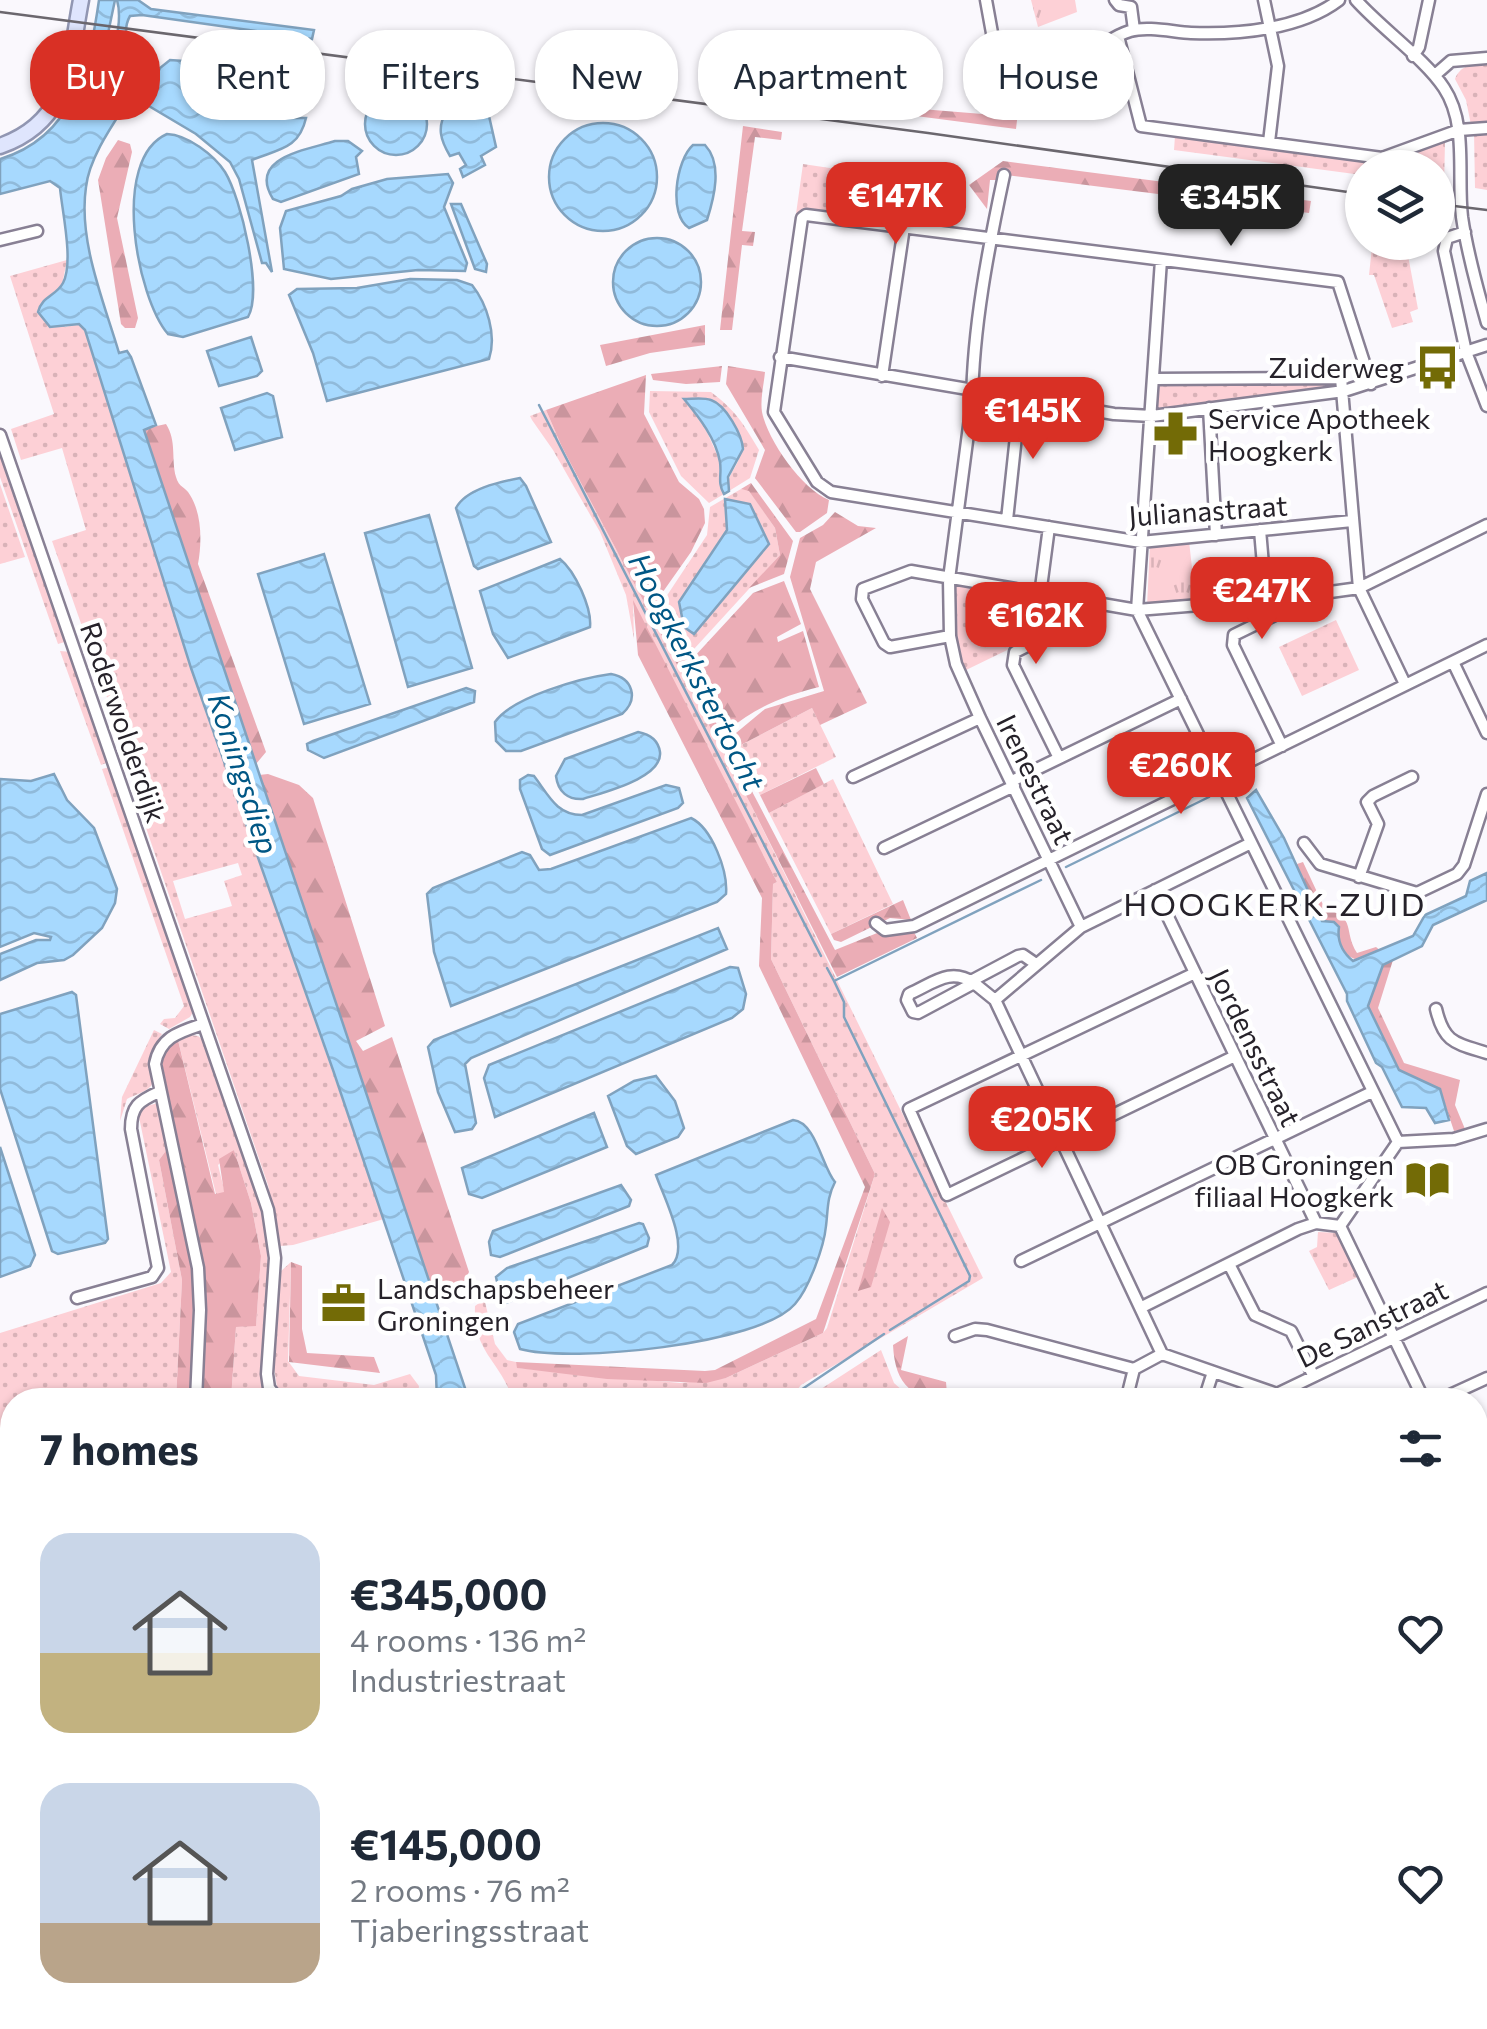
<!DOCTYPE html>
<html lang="en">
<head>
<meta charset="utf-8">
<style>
  body { margin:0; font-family:Commissioner,sans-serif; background:#f2f2f3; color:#1f2937; height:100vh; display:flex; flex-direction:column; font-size:38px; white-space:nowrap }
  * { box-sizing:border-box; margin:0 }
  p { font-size:32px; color:#747a83 }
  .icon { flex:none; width:55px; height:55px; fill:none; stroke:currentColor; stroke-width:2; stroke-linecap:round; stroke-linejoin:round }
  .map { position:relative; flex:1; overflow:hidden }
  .sheet { position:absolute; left:0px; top:1388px; width:1488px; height:642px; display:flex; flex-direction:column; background:#fff; border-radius:40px 40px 0 0; box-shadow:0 2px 8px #0004 }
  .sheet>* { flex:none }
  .top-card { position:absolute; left:30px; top:30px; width:1428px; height:90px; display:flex; gap:20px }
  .controls { position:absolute; left:1345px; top:150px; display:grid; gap:20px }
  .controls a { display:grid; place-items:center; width:110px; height:110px; border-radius:50%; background:#fff; box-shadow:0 2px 8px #0004; font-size:50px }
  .price { position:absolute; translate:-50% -85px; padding:0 22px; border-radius:20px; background:#d93025; color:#fff; font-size:32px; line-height:65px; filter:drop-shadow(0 2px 5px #0008) }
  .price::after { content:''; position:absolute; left:50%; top:60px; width:30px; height:22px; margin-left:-15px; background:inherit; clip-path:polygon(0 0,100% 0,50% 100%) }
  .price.selected { background:#222; color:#fff }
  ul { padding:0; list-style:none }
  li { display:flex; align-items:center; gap:30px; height:250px; padding:0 40px }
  li span { display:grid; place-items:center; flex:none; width:280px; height:200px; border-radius:30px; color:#555 }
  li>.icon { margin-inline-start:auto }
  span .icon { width:120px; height:120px; fill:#fffc; stroke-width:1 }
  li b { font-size:42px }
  h2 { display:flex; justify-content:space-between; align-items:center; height:120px; padding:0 40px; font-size:42px }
  .tag { padding:0 35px; border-radius:40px; background:#fff; box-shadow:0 2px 8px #0004; font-size:35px; line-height:90px }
  .tag.selected { background:#d93025; color:#fff }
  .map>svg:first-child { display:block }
  .grass { fill:url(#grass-dots); fill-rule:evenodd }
  .forest { fill:url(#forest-firs) }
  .park { fill:url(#park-tufts) }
  .water { fill:url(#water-waves); stroke:#80a2be; stroke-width:2.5 }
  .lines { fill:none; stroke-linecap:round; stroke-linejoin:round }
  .stream { stroke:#80a2be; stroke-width:2.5 }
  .minor-casing { stroke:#888094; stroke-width:15 }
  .major-casing { stroke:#9196b2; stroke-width:19 }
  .highway-casing { stroke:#9196b2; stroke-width:20 }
  .minor { stroke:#fff; stroke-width:10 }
  .major { stroke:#dfe5fd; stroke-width:14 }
  .highway { stroke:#cad4fc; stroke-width:15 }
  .rail { stroke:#6b676e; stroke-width:2.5 }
  .labels { text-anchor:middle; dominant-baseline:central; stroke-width:9; stroke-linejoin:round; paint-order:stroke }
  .poi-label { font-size:28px; fill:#26222a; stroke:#fff; text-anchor:end }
  .street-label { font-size:28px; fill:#26222a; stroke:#fff }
  .water-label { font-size:30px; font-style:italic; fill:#005785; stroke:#fff }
  .quarter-label { font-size:32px; letter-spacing:2.5px; fill:#26222a; stroke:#fff }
</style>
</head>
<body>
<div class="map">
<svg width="1487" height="2029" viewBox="0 0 1487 2029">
  <defs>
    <pattern id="grass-dots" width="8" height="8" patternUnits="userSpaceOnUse" patternTransform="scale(2.5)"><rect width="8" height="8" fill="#fdd0d6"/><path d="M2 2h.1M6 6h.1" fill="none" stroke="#d9b2b8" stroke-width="1.8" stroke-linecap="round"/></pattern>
    <pattern id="forest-firs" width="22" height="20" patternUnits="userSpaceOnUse" patternTransform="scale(2.5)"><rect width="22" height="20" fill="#ebadb6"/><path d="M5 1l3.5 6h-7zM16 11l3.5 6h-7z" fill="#c9959d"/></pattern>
    <pattern id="park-tufts" width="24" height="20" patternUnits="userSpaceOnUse" patternTransform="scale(2.5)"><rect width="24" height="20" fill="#fdd0d6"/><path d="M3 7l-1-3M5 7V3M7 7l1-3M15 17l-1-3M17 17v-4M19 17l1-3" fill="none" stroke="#d9b2b8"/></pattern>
    <pattern id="water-waves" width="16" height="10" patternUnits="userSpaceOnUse" patternTransform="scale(2.5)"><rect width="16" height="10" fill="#a7d9fe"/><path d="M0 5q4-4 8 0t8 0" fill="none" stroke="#90bada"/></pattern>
  </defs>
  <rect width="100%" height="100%" fill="#faf8fd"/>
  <path class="grass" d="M1487,64V125H1471L1466,100L1455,79C1461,64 1472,65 1487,64Z
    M1474,131H1487V190L1475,188Z
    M1175,136L1382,163L1445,142L1444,186L1438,185V168H1362V175L1174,150Z
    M803,164L870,174L865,221L796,214Z
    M1372,247L1407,250L1418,309L1410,312L1413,322L1392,328L1374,275H1369Z
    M67,260L62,285L41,304L65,327L79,324L85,330L191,668L384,1219L293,1245L280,1246L268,1185L143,819L135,777L52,541L86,530L62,448L21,460L11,429L54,414L10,276ZM238,863L242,875L224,881L232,906L185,919L173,881Z
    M1158,381H1337L1336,390L1158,411Z
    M650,391L711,392C736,411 743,423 759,450L750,478L729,491C725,474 738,469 740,454C743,434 728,410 711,400L702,421L720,461L719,483L724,494L709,503L681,476L649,412Z
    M546,410L562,447L749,801L983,1278L801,1385L789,1400H513C500,1360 473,1353 475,1306L482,1301L485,1302L495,1344L507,1360L516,1362L518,1368L680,1383L726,1378L823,1333L827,1328L875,1174L771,959L773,884L777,882L633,604L634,639L626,595L600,532L553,450L532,420L530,416Z
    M0,447L68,641L58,644L0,477Z
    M0,484L25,557L0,564Z
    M741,489L749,490L775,528L780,555L694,649C677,642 668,618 664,600L707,535L710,507ZM750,504L769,544L694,634L679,602L727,530L728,507Z
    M955,585L1065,603L1061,624L964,671L954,636Z
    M1336,620L1359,670L1302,696L1279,647Z
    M60,651L72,652L111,761L101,765Z
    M812,708L836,757L760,795L735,748Z
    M113,766L196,1007L190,1017L169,1029L160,1024L164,1019L175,1018L184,1006L102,769Z
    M833,779L893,904L831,934L769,813Z
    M154,1030L162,1034C147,1053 160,1073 151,1086C146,1092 134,1095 127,1099L120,1121L122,1097Z
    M183,1034L198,1036L208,1044L255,1182L266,1229L269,1291L262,1381L269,1400L231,1399L236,1327L256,1325L261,1256L251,1203L234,1150L218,1165L225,1193L216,1194L177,1036Z
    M158,1103L168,1148L159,1160L182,1280L176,1400H12V1434L0,1433V1333L161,1283L171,1272L139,1117L143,1107Z
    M1318,1232L1340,1233L1360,1276L1329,1290L1309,1251L1317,1247Z
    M291,1262L288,1361L299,1376L374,1385L410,1374L419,1386L417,1400L297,1398L277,1387L273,1361L280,1272Z
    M881,1350L894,1383L913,1400H804Z
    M0,1571L12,1572V2018L350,2019L335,2029H0Z"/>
  <path class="forest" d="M1048,88L1047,98L1019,103L1016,129L916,116L921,109L1007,116L1011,94Z
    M743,126L782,132L781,140L755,137L742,231L755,232L753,246L742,245L732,330H720Z
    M118,140L130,144L132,152L117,218L138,318L135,328H125L121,324L98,180L106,158Z
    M1003,161L1311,201L1309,213L998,174L997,180H990L987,209L969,185Z
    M705,325V345L650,353L606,366L600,345Z
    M722,366L720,382L686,384L653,380L651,374Z
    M728,366L765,372C764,384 760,399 762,412C768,441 802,489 829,500L827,513L800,532H796L755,478L765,450L726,384Z
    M646,375L644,414L679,482L699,499L704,509L705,523L691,552L660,596L659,605L678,643L688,654L689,671L835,950L892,927L914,932L917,938L837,977L749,801L562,447L546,410Z
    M166,424C177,441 171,459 176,477C179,488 185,486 190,495C202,514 202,542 198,564L266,752L256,764L143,429Z
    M751,483L793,541L784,574L749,588L780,555L775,528L749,491L741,489Z
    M835,512L858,526L876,528L816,562L810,589L867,703L820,725L812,708L735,748L730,738L765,709L824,691L790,577L800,538L823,525Z
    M784,581L801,624L777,637L778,642L803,631L819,687C783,696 756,707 727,731L694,669L693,658L753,593Z
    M633,600L777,882L773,884L771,959L875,1174L823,1333L726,1378L706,1383L607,1379L517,1368L516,1362L705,1371L715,1370L816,1319L865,1187L759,966L762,898L638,655Z
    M816,768L824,784L769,813L760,795Z
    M268,774L299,785L313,798L385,1026L356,1041L363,1051L392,1037L469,1272L460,1290L446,1292L429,1282L259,775Z
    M1303,862L1325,909C1357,917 1343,931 1357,953L1376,947L1381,951L1359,961L1346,955L1336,935L1322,921L1294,865Z
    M903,900L911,920L890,918L841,942L834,940L831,934Z
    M1393,960L1378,1008L1404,1063L1460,1080L1455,1105L1465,1129L1454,1131L1440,1089L1399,1071L1368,1007L1383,965Z
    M177,1036L215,1194L224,1192L219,1159L234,1150L251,1203L261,1256L256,1326L236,1327L231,1399L244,1400H201L205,1274L162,1063L166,1046Z
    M168,1148L194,1276L190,1400H176L182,1280L159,1160Z
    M882,1208L890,1222L871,1287L858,1291Z
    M291,1262L302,1266V1329L307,1353L374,1357L380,1373L289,1362Z
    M908,1336L901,1370L946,1382L947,1394L953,1400C913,1400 895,1386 893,1345Z"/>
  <path class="park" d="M1031,0H1075L1077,12L1038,27Z
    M1189,541L1196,603L1147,606L1150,544Z"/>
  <path class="water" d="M99,0H115L106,43L108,52C119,44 121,14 117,0H138L151,9L314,30L312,39L142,15L130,16C119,35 134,56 132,77L144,89L150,90L160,68L170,60L228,64L243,118H306C299,149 279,149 252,160L272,272L266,263H262L239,179L230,162L196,134L137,99H131L126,104C111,127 89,159 86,187C78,241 104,302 119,353L127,351L131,357L156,425L144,430L469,1400H437L436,1375L333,1070L191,668L85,330L79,324L50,327L38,312C42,296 56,296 63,283C74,262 62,211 60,188L50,181L0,194V159C75,137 90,63 99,0Z
    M365 124a31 31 0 1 1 62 0a31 31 0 1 1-62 0Z
    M463,105L475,107L489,116L496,147L481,156L485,165L463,177L460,169L466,165L459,153L450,156C441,141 436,127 447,111Z
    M549 177a54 54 0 1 1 108 0a54 54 0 1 1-108 0Z
    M167,134C188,135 214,155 225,172C241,198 263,291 248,317L183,337L168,334C137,298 110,159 167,134Z
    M335,141H348L362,151L356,157L359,174L281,202L273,199C247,157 307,150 335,141Z
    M693,145H705C723,164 714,198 707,220L689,228C668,215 676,160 693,145Z
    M448,174L453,183L444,207L467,263L465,271L418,270L331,279L284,269L280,228L286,211L341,196L352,189L387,179Z
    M451,204H461L487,264L486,272L475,269Z
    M613 282a44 44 0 1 1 88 0a44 44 0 1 1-88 0Z
    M410,279L457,280L472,285C487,304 497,335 489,359L327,401L313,353L289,295L297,289L357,288Z
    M251,337L262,371L257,376L219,386L207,351Z
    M267,393L273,396L282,437L235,450L221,408Z
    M684,399C692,399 703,397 711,400C726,405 742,435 743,449L728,477L729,491L724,494C717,482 722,475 720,462C716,439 699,417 684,399Z
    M520,478L526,486L551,542L478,569L474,566L456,508C466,489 499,482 520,478Z
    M725,499L750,504L769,544L694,634L684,627L679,602L727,530Z
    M429,515L472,668L408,687L365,533Z
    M324,554L370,704L304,724L258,574Z
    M560,559C575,571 592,608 590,627L508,658L493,634L480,591Z
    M611,674C633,678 639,699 622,714L521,751H506L496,741L495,722C512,697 581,678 611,674Z
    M466,688L475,691L474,702L324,758L308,750L307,744L313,741Z
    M638,732C649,734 658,739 660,752C663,778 604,792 583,799C568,800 558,792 556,776L565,759Z
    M54,774L67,800L94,828L117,889L115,903L102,928L73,955L64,960L37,963L0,980V954L36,940H50L51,937L34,933L0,947V779L31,781Z
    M528,775L534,776C548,794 556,815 582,815L666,785L679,788L683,803L678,808L550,855L542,849L520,789V780Z
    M1256,790L1284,838L1322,921L1334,922L1339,927C1337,940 1342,952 1353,961L1413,936L1425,915L1466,896L1470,881L1487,873V900L1433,925L1422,946L1383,965L1368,1006L1399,1070L1440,1089L1449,1120L1435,1123L1426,1108L1402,1107L1382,1067L1376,1063L1347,1001V994L1247,798Z
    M691,818C712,828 728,871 726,894L717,902L451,1006L434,952L427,894L433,888L522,852L530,855L539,870L551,869Z
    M718,928L727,949L471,1058L465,1064L476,1123L472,1129L455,1132L438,1092L428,1047L434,1040Z
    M730,967L738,968L746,994L743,1009L732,1018L495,1117L484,1078L489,1065Z
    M72,992L76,995L108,1239L105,1243L58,1254L52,1251L0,1089V1014Z
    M656,1076L675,1101L684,1128L678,1137L636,1154L627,1146L608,1096L634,1081Z
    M594,1113L607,1147L482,1198L469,1194L462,1168Z
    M793,1120C816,1122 822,1167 835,1182C827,1197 828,1210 826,1226C824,1247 809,1288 795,1304C760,1345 570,1363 520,1349L514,1332L518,1324L672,1265C690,1247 664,1198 656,1175Z
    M0,1147L35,1255L30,1266L0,1277Z
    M621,1185L631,1200L629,1206L500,1257L491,1255L489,1242L493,1231Z
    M639,1223L643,1224L649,1238L647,1246L506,1303L501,1301L496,1277L507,1268Z
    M1475,1884L1487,1890V1949L1475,1943Z
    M479,2018H536L540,2029H483Z
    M561,2018H631L635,2029H565Z
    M651,2018H713L718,2029H656Z
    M735,2018H804L809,2029H739Z
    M818,2018H899L904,2029H823Z
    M1020,2018H1100L1105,2029H1025Z
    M1119,2018H1196L1201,2029H1124Z
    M1322,2018H1471L1475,2029H1290Z"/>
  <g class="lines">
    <path class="stream" d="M539,405L821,956
      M1066,867L1209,797
      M827,968L834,981L1041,880
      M834,981L844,1002V1017L970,1276L969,1281L890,1330
      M786,1400L884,1334
      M1475,1631L1487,1629
      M321,2029L333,2018"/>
    <defs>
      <path id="minor" d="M986,0L1000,77C1055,108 1085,45 1130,31C1148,26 1173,32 1191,33C1239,35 1301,29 1339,0
        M1115,0L1119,5L1131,7
        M1264,0L1278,66L1269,142
        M1356,0C1382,29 1425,59 1444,88C1468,124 1457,175 1462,217C1467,252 1477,288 1487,323
        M1131,7L1134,30
        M1118,36L1141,126L1382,158L1459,130L1487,128
        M1413,56L1419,47L1429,0
        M1435,75L1451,61L1487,58
        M1004,175C988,250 973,327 972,403L949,579L950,636L956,664L980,718L1081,927
        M1465,232L1447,238L1444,251L1466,352L1487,406
        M0,240L37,231
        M1161,260L1137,610L1398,1142
        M780,357L1114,414L1152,416L1344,391L1487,345
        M882,376L904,227
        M1155,379L1341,378L1359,588L1405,684
        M1209,408L1216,535
        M0,435L268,1210L275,1258L267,1374L269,1388L279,1400
        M1007,520L1020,399
        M1352,521L1141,542L831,492L817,482L774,412L802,218L806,215L1338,282L1371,384
        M1260,530L1266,600
        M1040,595L1049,527
        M950,636L890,647L884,643L862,599L863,589L911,571L1137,610L1287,598
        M1453,662L1487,733
        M1282,746L1233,645L1234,635L1285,610L1287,598L1359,588L1487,525
        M1059,758L1013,665L1015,652L1061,629L1066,623L1069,600
        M853,777L980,718
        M1012,781L1181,699
        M1304,843L1320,864L1417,893L1457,874L1464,865L1487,794
        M884,848L1014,786
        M1359,877L1378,824L1367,802L1373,796L1412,777
        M1155,890L1316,1223
        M876,923L885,930L914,926L1487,645
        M1195,973L909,1109L947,1195L1235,1056
        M971,981L1018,956L1023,955L1036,964
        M974,983C950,967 934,983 909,994L907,1000L913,1012L918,1013L974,983L995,1000L1162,1354
        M995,1000L1081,927L1251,843
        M1436,1009C1444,1043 1455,1043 1487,1053
        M1398,1142L1454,1139L1487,1129
        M1340,1226L1424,1400
        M1021,1261L1372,1092
        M1229,1264L1255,1315L1291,1331L1313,1375
        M77,1298L152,1277L158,1268L131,1129C131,1106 139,1101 159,1092
        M1142,1307L1298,1229L1316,1223L1340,1226L1398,1142
        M955,1336L975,1329L987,1330L1134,1369L1129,1389
        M1134,1369L1162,1354L1277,1394L1278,1399
        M1277,1394L1487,1293
        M196,1400L200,1310L198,1268L155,1064C160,1037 179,1032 203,1024
        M1204,1400L1213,1372
        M1439,1400L1487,1378
        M1475,1470L1487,1465
        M1475,1497L1487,1503
        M0,1522L12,1523
        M0,1559L12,1561
        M1475,1679L1487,1685
        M358,2018L360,2029"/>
      <path id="major" d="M0,146C71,121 69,62 81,0"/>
      <path id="highway" d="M0,1442L12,1443
        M0,1463L12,1464
        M1475,1742L1487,1747
        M1475,1774L1487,1781"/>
    </defs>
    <use href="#minor" class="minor-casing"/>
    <use href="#major" class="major-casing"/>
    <use href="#highway" class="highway-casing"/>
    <use href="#minor" class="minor"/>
    <use href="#major" class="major"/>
    <use href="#highway" class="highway"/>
    <path class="rail" d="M0,12L928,133L1362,194
      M1438,204L1487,210"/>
  </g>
  <defs>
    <symbol id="bus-bare" viewBox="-9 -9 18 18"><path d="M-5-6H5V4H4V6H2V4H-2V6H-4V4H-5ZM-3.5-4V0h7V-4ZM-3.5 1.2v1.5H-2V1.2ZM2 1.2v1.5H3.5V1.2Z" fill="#736b06" stroke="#fff" stroke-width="2.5" paint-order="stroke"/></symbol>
    <symbol id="pharmacy-bare" viewBox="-9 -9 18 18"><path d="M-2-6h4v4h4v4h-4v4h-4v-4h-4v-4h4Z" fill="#736b06" stroke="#fff" stroke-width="2.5" paint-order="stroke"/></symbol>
    <symbol id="library-bare" viewBox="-9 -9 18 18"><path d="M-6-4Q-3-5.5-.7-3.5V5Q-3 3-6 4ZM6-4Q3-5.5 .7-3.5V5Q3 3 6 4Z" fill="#736b06" stroke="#fff" stroke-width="2.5" paint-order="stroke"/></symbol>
    <symbol id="office-bare" viewBox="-9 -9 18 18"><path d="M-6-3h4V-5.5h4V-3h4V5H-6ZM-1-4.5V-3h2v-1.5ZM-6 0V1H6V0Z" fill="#736b06" stroke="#fff" stroke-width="2.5" paint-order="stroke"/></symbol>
  </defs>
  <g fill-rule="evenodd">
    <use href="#bus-bare" x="1406" y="336" width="63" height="63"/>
    <use href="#pharmacy-bare" x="1144" y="402" width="63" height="63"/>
    <use href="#library-bare" x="1396" y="1148" width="63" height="63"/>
    <use href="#office-bare" x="312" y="1272" width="63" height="63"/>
  </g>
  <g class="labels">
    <g class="poi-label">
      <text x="1404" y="367">Zuiderweg</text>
      <text x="1208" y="418" text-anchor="start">Service Apotheek<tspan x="1208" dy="32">Hoogkerk</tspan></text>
      <text x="1394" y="1164">OB Groningen<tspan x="1394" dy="32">filiaal Hoogkerk</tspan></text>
      <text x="377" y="1288" text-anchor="start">Landschapsbeheer<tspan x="377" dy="32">Groningen</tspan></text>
    </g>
    <g class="street-label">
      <text transform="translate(1208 510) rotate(-4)">Julianastraat</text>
      <text transform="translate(124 722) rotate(71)">Roderwolderdijk</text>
      <text transform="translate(1036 779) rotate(64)">Irenestraat</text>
      <text transform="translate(1256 1047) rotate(64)">Jordensstraat</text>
      <text transform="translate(1372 1323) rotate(-26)">De Sanstraat</text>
    </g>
    <g class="water-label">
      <text transform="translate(698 671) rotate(63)">Hoogkerkstertocht</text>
      <text transform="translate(245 773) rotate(72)">Koningsdiep</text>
    </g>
    <g class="quarter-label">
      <text x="1275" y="903">HOOGKERK-ZUID</text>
    </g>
  </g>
</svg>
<div class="controls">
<a><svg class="icon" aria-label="layers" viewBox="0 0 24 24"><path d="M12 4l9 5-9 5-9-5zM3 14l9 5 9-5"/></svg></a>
</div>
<b class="price" style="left:896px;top:247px">€147K</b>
<b class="price selected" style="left:1231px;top:249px">€345K</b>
<b class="price" style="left:1033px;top:462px">€145K</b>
<b class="price" style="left:1262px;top:642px">€247K</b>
<b class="price" style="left:1036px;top:667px">€162K</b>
<b class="price" style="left:1181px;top:817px">€260K</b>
<b class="price" style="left:1042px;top:1171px">€205K</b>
<div class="top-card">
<a class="tag selected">Buy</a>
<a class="tag">Rent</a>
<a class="tag">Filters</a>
<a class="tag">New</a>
<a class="tag">Apartment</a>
<a class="tag">House</a>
</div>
<section class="sheet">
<h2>7 homes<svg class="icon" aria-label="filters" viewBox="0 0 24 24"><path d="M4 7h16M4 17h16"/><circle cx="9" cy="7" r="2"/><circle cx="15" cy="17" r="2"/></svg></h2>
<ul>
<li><span style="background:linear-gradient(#c9d6e8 60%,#c2b280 0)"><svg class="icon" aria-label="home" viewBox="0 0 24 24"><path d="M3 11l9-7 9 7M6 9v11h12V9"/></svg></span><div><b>€345,000</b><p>4 rooms · 136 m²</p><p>Industriestraat</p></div><svg class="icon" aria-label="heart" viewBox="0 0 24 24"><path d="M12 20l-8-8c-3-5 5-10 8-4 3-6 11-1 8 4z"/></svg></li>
<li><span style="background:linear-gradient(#c9d6e8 70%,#b9a48a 0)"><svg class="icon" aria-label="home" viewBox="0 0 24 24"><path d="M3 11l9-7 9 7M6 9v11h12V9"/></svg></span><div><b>€145,000</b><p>2 rooms · 76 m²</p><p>Tjaberingsstraat</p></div><svg class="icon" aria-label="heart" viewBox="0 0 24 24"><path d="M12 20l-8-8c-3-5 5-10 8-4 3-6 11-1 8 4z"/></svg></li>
</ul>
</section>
</div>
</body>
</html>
